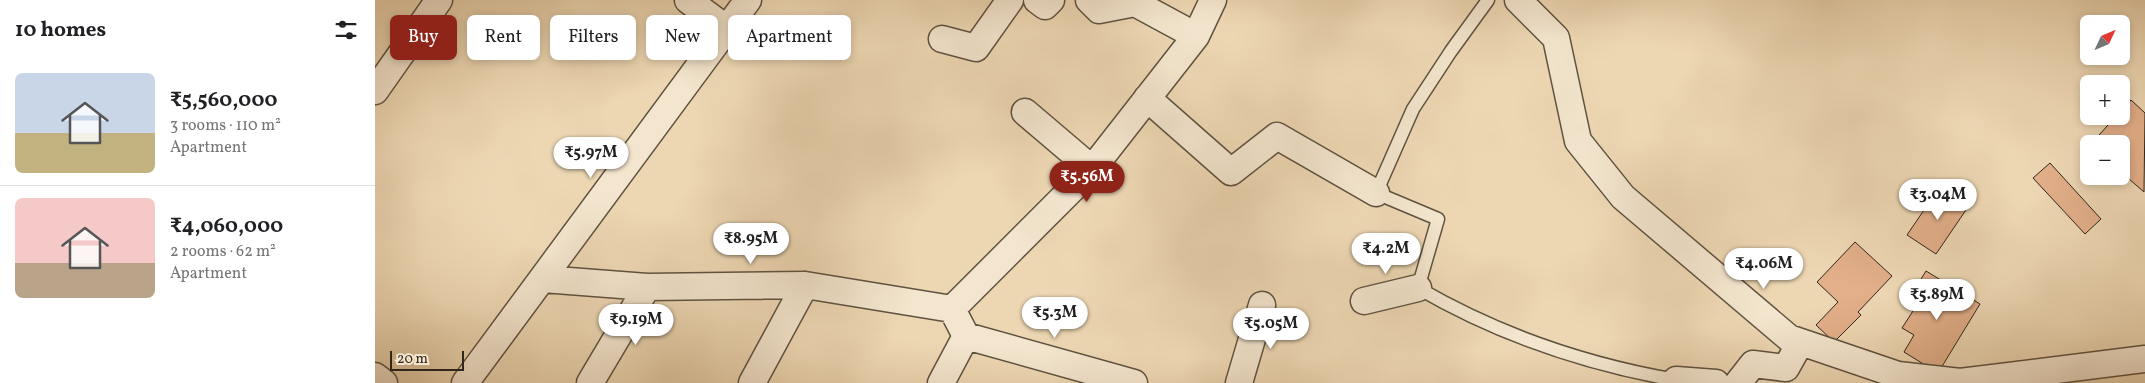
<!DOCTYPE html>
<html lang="en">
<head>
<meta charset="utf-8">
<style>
  body { margin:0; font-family:Vollkorn,serif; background:#f2f2f2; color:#202124; height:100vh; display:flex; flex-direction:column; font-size:19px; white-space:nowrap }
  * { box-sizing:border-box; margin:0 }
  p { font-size:16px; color:#757577 }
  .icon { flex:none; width:28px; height:28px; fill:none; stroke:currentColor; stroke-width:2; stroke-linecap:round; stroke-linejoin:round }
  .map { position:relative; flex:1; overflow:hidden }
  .side { display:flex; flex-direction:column; background:#fff; width:375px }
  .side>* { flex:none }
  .hud { position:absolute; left:15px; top:15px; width:475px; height:45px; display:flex; gap:10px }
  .needle { width:32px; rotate:46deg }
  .controls { position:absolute; left:1705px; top:15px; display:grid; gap:10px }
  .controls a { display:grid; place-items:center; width:50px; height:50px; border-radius:8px; background:#fff; box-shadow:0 2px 8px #0003; font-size:25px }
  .scale { position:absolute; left:15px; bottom:12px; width:74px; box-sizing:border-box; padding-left:5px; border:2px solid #302619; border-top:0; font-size:14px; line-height:18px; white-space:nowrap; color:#302619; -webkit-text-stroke:4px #f3e5ce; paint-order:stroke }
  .price { position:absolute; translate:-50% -42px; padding:0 11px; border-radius:18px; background:#fff; color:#222; font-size:16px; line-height:32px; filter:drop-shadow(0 1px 2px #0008) }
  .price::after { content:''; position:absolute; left:50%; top:30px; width:15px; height:11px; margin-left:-8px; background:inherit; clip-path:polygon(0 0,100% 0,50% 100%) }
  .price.active { background:#8f2418; color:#fff }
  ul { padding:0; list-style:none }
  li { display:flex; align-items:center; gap:15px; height:125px; padding:0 15px }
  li+li { border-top:1px solid #e0e0e0 }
  li span { display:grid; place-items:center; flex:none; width:140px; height:100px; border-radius:8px; color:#555 }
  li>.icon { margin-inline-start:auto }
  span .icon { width:60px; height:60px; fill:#fffc; stroke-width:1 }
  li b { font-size:21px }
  h2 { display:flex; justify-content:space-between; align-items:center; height:60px; padding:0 15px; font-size:21px }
  .pill { padding:0 18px; border-radius:8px; background:#fff; box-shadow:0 2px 8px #0003; font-size:18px; line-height:45px }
  .pill.active { background:#8f2418; color:#fff }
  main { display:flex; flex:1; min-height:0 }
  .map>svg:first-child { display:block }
  .building { fill:#e2af8a; stroke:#302619 }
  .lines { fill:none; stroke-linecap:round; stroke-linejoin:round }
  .service-casing { stroke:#5f5240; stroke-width:15 }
  .minor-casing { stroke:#5f5240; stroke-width:29 }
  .service { stroke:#f3e5ce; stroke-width:12 }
  .minor { stroke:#f3e5ce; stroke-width:26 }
</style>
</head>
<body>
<main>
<section class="side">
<h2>10 homes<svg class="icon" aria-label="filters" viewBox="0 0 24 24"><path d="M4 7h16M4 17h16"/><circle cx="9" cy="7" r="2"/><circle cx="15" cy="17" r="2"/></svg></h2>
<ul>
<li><span style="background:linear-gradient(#c9d6e8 60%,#c2b280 0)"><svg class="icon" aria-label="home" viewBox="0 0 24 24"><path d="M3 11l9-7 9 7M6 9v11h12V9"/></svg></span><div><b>₹5,560,000</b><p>3 rooms · 110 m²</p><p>Apartment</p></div></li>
<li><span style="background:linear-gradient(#f6c9c9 65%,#b9a48a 0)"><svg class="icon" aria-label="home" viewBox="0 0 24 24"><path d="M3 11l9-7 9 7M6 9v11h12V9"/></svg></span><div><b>₹4,060,000</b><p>2 rooms · 62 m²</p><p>Apartment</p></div></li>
</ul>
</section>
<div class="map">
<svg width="1770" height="383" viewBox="0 0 1770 383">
  <rect width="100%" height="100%" fill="#edd7b3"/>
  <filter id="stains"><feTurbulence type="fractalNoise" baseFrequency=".004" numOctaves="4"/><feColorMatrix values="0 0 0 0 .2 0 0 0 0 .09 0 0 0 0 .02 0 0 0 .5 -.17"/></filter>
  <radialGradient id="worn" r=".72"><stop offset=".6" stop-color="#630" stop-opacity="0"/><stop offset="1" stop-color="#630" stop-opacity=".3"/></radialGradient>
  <path class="building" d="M1756,100L1770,113L1769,192L1746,172V144H1716L1741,116H1746V111Z
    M1675,163L1726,219L1710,234L1658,178Z
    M1564,188L1593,207L1561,254L1532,235Z
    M1480,242L1517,276L1483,312L1486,315L1459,342L1441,325L1463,302L1442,282Z
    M1551,271L1605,304L1563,373L1529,352L1539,335L1527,328L1538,311L1530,305Z"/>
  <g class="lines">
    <defs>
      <path id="service" d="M1113,0L1076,51L1038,109L1001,193L1063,219L1043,288C1124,335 1209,364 1301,380"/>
      <path id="minor" d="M313,0L352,29
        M662,0L670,6L676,0
        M714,0L724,10L760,3L821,36
        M1143,0L1181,38L1203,141L1248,197L1414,338L1523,375L1585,382L1770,359
        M567,39L601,48L635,0
        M0,91L64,0
        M772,98L856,172L902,136L1001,193
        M650,112L717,169
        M168,279L272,287L430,285L577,309
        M989,301L1043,288
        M591,336L759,383
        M0,376L9,383
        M90,383L373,0
        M215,383L272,287
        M377,383L430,285
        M566,383L591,336L577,309L717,169L821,36L838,0
        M864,383L887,305
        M1300,383L1301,380L1341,383
        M1363,383L1378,364L1411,368L1425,343"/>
    </defs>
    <use href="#service" class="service-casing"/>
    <use href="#minor" class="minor-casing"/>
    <use href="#service" class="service"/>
    <use href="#minor" class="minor"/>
  </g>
  <rect width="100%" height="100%" filter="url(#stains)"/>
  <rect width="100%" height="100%" fill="url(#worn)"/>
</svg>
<div class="controls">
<a><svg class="needle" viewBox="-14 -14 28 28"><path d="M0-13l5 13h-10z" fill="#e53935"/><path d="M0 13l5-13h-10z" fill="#757577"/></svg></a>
<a>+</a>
<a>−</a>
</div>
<div class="scale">20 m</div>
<b class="price" style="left:216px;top:179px">₹5.97M</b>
<b class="price active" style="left:712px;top:203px">₹5.56M</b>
<b class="price" style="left:1563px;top:221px">₹3.04M</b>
<b class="price" style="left:376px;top:265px">₹8.95M</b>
<b class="price" style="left:1011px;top:275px">₹4.2M</b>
<b class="price" style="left:1389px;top:290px">₹4.06M</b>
<b class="price" style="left:1562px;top:321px">₹5.89M</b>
<b class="price" style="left:680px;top:339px">₹5.3M</b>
<b class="price" style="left:261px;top:346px">₹9.19M</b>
<b class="price" style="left:896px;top:350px">₹5.05M</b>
<div class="hud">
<a class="pill active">Buy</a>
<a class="pill">Rent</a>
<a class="pill">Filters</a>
<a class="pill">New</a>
<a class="pill">Apartment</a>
</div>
</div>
</main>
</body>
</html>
